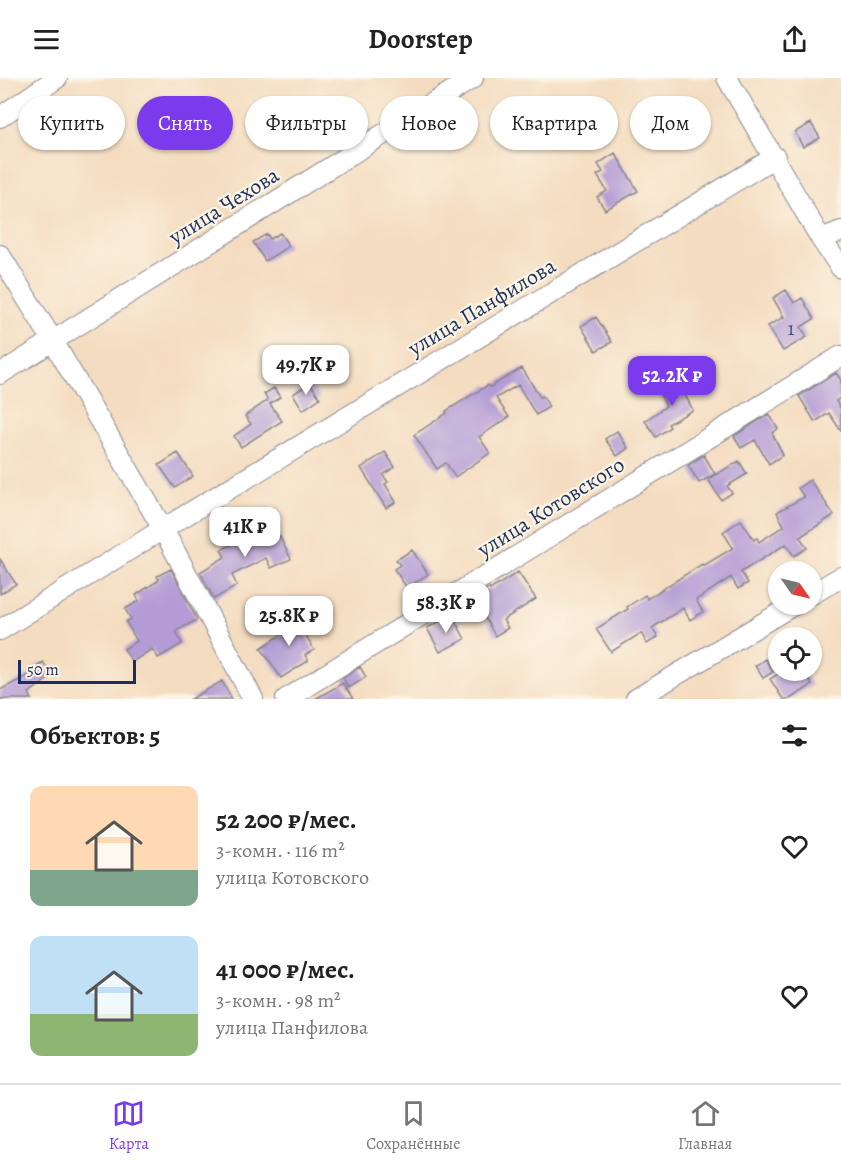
<!DOCTYPE html>
<html lang="ru">
<head>
<meta charset="utf-8">
<style>
  body { margin:0; font-family:Alegreya,serif; background:#f2f2f2; color:#222; height:100vh; display:flex; flex-direction:column; font-size:22px; white-space:nowrap }
  * { box-sizing:border-box; margin:0 }
  p { font-size:20px; color:#767676 }
  .icon { flex:none; width:33px; height:33px; fill:none; stroke:currentColor; stroke-width:2; stroke-linecap:round; stroke-linejoin:round }
  .map { position:relative; height:621px; overflow:hidden }
  .side { display:flex; flex-direction:column; background:#fff; flex:1 }
  .side>* { flex:none }
  .banner { position:absolute; left:18px; top:18px; width:806px; height:54px; display:flex; gap:12px }
  .needle { width:39px; rotate:124deg }
  .fabs { position:absolute; left:768px; top:483px; display:grid; gap:12px }
  .fabs a { display:grid; place-items:center; width:54px; height:54px; border-radius:50%; background:#fff; box-shadow:0 2px 4px #0004; font-size:30px }
  .scale { position:absolute; left:18px; bottom:15px; width:118px; box-sizing:border-box; padding-left:6px; border:3px solid #1b2f5e; border-top:0; font-size:16px; line-height:21px; white-space:nowrap; color:#1b2f5e; -webkit-text-stroke:4px #fcf5e5; paint-order:stroke }
  .price { position:absolute; translate:-50% -51px; padding:0 14px; border-radius:12px; background:#fff; color:#222; font-size:20px; line-height:39px; filter:drop-shadow(0 2px 3px #0008) }
  .price::after { content:''; position:absolute; left:50%; top:36px; width:18px; height:14px; margin-left:-9px; background:inherit; clip-path:polygon(0 0,100% 0,50% 100%) }
  .price.selected { background:#7c3aed; color:#fff }
  ul { padding:0; list-style:none }
  li { display:flex; align-items:center; gap:18px; height:150px; padding:0 30px }
  li span { display:grid; place-items:center; flex:none; width:168px; height:120px; border-radius:12px; color:#555 }
  li>.icon { margin-inline-start:auto }
  span .icon { width:72px; height:72px; fill:#fffc; stroke-width:1 }
  li b { font-size:26px }
  h2 { display:flex; justify-content:space-between; align-items:center; height:72px; padding:0 30px; font-size:26px }
  .chip { padding:0 21px; border-radius:27px; background:#fff; box-shadow:0 2px 4px #0004; font-size:21px; line-height:54px }
  .chip.selected { background:#7c3aed; color:#fff }
  header { display:flex; justify-content:space-between; align-items:center; height:78px; padding:0 30px; background:#fff; font-size:27px; font-weight:600 }
  .tabs { display:flex; justify-content:space-around; align-items:center; height:84px; border-top:2px solid #e0e0e0; background:#fff; font-size:16px; color:#767676 }
  .tabs a { display:grid; justify-items:center; gap:3px }
  .tabs .selected { color:#7c3aed }
  .map>svg:first-child { display:block }
  .building { fill:#b39bd5 }
  .lines { fill:none; stroke-linecap:round; stroke-linejoin:round }
  .minor-casing { stroke:#88868f; stroke-width:22 }
  .minor { stroke:#fff; stroke-width:20 }
  .labels { text-anchor:middle; dominant-baseline:central; stroke-width:4.5; stroke-linejoin:round; paint-order:stroke }
  .number-label { font-size:20px; fill:#414a7c }
  .street-label { font-size:22px; fill:#1b2f5e; stroke:#fcf5e5 }
</style>
</head>
<body>
<header><svg class="icon" aria-label="menu" viewBox="0 0 24 24"><path d="M4 6h16M4 12h16M4 18h16"/></svg>Doorstep<svg class="icon" aria-label="share" viewBox="0 0 24 24"><path d="M12 15V3M7 8l5-5 5 5M5 13v7h14v-7"/></svg></header>
<div class="map">
<svg width="841" height="621" viewBox="0 0 841 621">
  <rect width="100%" height="100%" fill="#fcf5e5"/>
  <filter id="ink" filterUnits="userSpaceOnUse"><feTurbulence type="fractalNoise" baseFrequency=".0167" numOctaves="2"/><feDisplacementMap in="SourceGraphic" scale="12" xChannelSelector="R" yChannelSelector="G"/><feConvolveMatrix kernelMatrix="1 2 1 2 8 2 1 2 1" color-interpolation-filters="sRGB"/></filter>
  <filter id="wash" filterUnits="userSpaceOnUse"><feTurbulence type="fractalNoise" baseFrequency=".008" numOctaves="4" result="noise"/><feDisplacementMap in="SourceGraphic" scale="24" xChannelSelector="R" yChannelSelector="G"/><feGaussianBlur stdDeviation="1.35" result="paint"/><feColorMatrix in="noise" values="0 0 0 0 0 0 0 0 0 0 0 0 0 0 0 0 0 1.4 0 .05"/><feComposite in="paint" operator="in"/></filter>
  <g filter="url(#wash)">
    <rect width="100%" height="100%" fill="#f4dcc0"/>
    <g id="blocks">
      <path class="building" d="M811,45L820,60L803,69L795,54Z
        M615,75L638,113L605,132L597,119L607,113L597,97L603,94L598,86Z
        M280,155L289,168L265,183L253,164L267,156L270,161Z
        M786,212L794,225L802,220L814,241L801,249L807,259L783,273L768,248L784,239L773,220Z
        M596,239L612,264L596,273L581,248Z
        M522,290L540,319L543,318L549,329L536,337L518,307L496,320L509,339L479,359L490,375L455,399L446,385L437,391L414,357L447,335L446,333L488,307L490,309Z
        M836,295L841,302V319L836,323L841,331V353L829,335L815,344L799,318Z
        M689,300L695,311L685,317L693,332L668,346L670,349L656,359L645,343L666,328L660,316Z
        M310,305L320,320L303,332L293,316Z
        M274,310L280,319L270,326L282,343L241,369L234,358L251,346L245,338L268,322L264,316Z
        M769,336L778,351L772,355L783,377L769,386L755,362L741,370L734,358Z
        M617,353L628,370L617,378L605,361Z
        M385,374L395,389L383,397L388,404L385,406L396,424L386,430L361,390Z
        M178,375L193,398L175,410L159,387Z
        M704,377L715,396L699,405L688,387Z
        M739,383L747,396L727,408L732,415L721,422L708,401Z
        M810,402L834,437L800,459L807,470L794,478L786,466L741,494L748,505L738,511L731,499L696,522L703,534L690,542L683,530L652,550L658,559L647,566L641,555L611,574L596,551L628,531L627,529L645,517L647,521L702,486L703,488L733,470L723,454L741,442L754,462L757,460L759,464L784,448L777,434L804,419L798,410Z
        M271,442L291,481L271,490L266,480L232,497L237,508L214,521L200,494L225,479L221,472L258,453L257,449Z
        M412,472L428,496L407,510L394,491L400,487L396,482Z
        M0,481L16,506L0,516Z
        M171,491L197,542L176,553L182,566L158,580L152,571L132,584L124,571L137,563L126,544L131,541L125,531L139,523L136,517L159,502L157,498Z
        M518,494L536,521L503,542L508,550L495,558L474,519L489,510L490,512Z
        M293,534L314,572L305,577L308,583L281,600L261,570L287,553L281,540Z
        M452,537L465,561L440,574L427,550Z
        M765,581L773,594L763,600L755,588Z
        M43,584L52,598L29,615L32,621H0V612L35,594L33,590Z
        M360,589L366,599L349,610L343,600Z
        M784,592H803L812,607L790,621H783L770,601Z
        M222,603L232,621H191Z
        M343,605L353,621H315Z"/>
    </g>
  </g>
  <g filter="url(#ink)">
    <use href="#blocks" fill-opacity="0" stroke="#88868f" stroke-width="1.5"/>
    <g class="lines">
      <defs>
        <path id="minor" d="M727,0L821,161L841,190
          M0,39L57,0
          M821,161L841,153
          M0,177L53,263L163,451L253,621
          M0,296L473,0
          M812,516L841,499
          M0,552L163,451L775,79
          M286,621L841,278
          M636,621L795,526"/>
      </defs>
      <use href="#minor" class="minor-casing"/>
      <use href="#minor" class="minor"/>
    </g>
  </g>
  <g class="labels">
    <g class="number-label">
      <text x="791" y="250">1</text>
    </g>
    <g class="street-label">
      <text transform="translate(224 128) rotate(-32)">улица Чехова</text>
      <text transform="translate(482 229) rotate(-31)">улица Панфилова</text>
      <text transform="translate(551 429) rotate(-32)">улица Котовского</text>
    </g>
  </g>
</svg>
<div class="fabs">
<a><svg class="needle" viewBox="-14 -14 28 28"><path d="M0-13l5 13h-10z" fill="#e53935"/><path d="M0 13l5-13h-10z" fill="#767676"/></svg></a>
<a><svg class="icon" aria-label="locate" viewBox="0 0 24 24"><circle cx="12" cy="12" r="6"/><path d="M12 2v4M12 18v4M2 12h4M18 12h4"/></svg></a>
</div>
<div class="scale">50 m</div>
<b class="price" style="left:306px;top:318px">49.7K ₽</b>
<b class="price selected" style="left:672px;top:329px">52.2K ₽</b>
<b class="price" style="left:245px;top:480px">41K ₽</b>
<b class="price" style="left:446px;top:556px">58.3K ₽</b>
<b class="price" style="left:289px;top:569px">25.8K ₽</b>
<div class="banner">
<a class="chip">Купить</a>
<a class="chip selected">Снять</a>
<a class="chip">Фильтры</a>
<a class="chip">Новое</a>
<a class="chip">Квартира</a>
<a class="chip">Дом</a>
</div>
</div>
<section class="side">
<h2>Объектов: 5<svg class="icon" aria-label="filters" viewBox="0 0 24 24"><path d="M4 7h16M4 17h16"/><circle cx="9" cy="7" r="2"/><circle cx="15" cy="17" r="2"/></svg></h2>
<ul>
<li><span style="background:linear-gradient(#ffd9b3 70%,#7fa58c 0)"><svg class="icon" aria-label="home" viewBox="0 0 24 24"><path d="M3 11l9-7 9 7M6 9v11h12V9"/></svg></span><div><b>52 200 ₽/мес.</b><p>3-комн. · 116 m²</p><p>улица Котовского</p></div><svg class="icon" aria-label="heart" viewBox="0 0 24 24"><path d="M12 20l-8-8c-3-5 5-10 8-4 3-6 11-1 8 4z"/></svg></li>
<li><span style="background:linear-gradient(#bfe0f5 65%,#8fb573 0)"><svg class="icon" aria-label="home" viewBox="0 0 24 24"><path d="M3 11l9-7 9 7M6 9v11h12V9"/></svg></span><div><b>41 000 ₽/мес.</b><p>3-комн. · 98 m²</p><p>улица Панфилова</p></div><svg class="icon" aria-label="heart" viewBox="0 0 24 24"><path d="M12 20l-8-8c-3-5 5-10 8-4 3-6 11-1 8 4z"/></svg></li>
</ul>
</section>
<nav class="tabs">
<a class="selected"><svg class="icon" aria-label="map" viewBox="0 0 24 24"><path d="M3 6l6-2 6 2 6-2v14l-6 2-6-2-6 2zM9 4v14M15 6v14"/></svg>Карта</a>
<a><svg class="icon" aria-label="saved" viewBox="0 0 24 24"><path d="M7 4h10v16l-5-4-5 4z"/></svg>Сохранённые</a>
<a><svg class="icon" aria-label="home" viewBox="0 0 24 24"><path d="M3 11l9-7 9 7M6 9v11h12V9"/></svg>Главная</a>
</nav>
</body>
</html>
